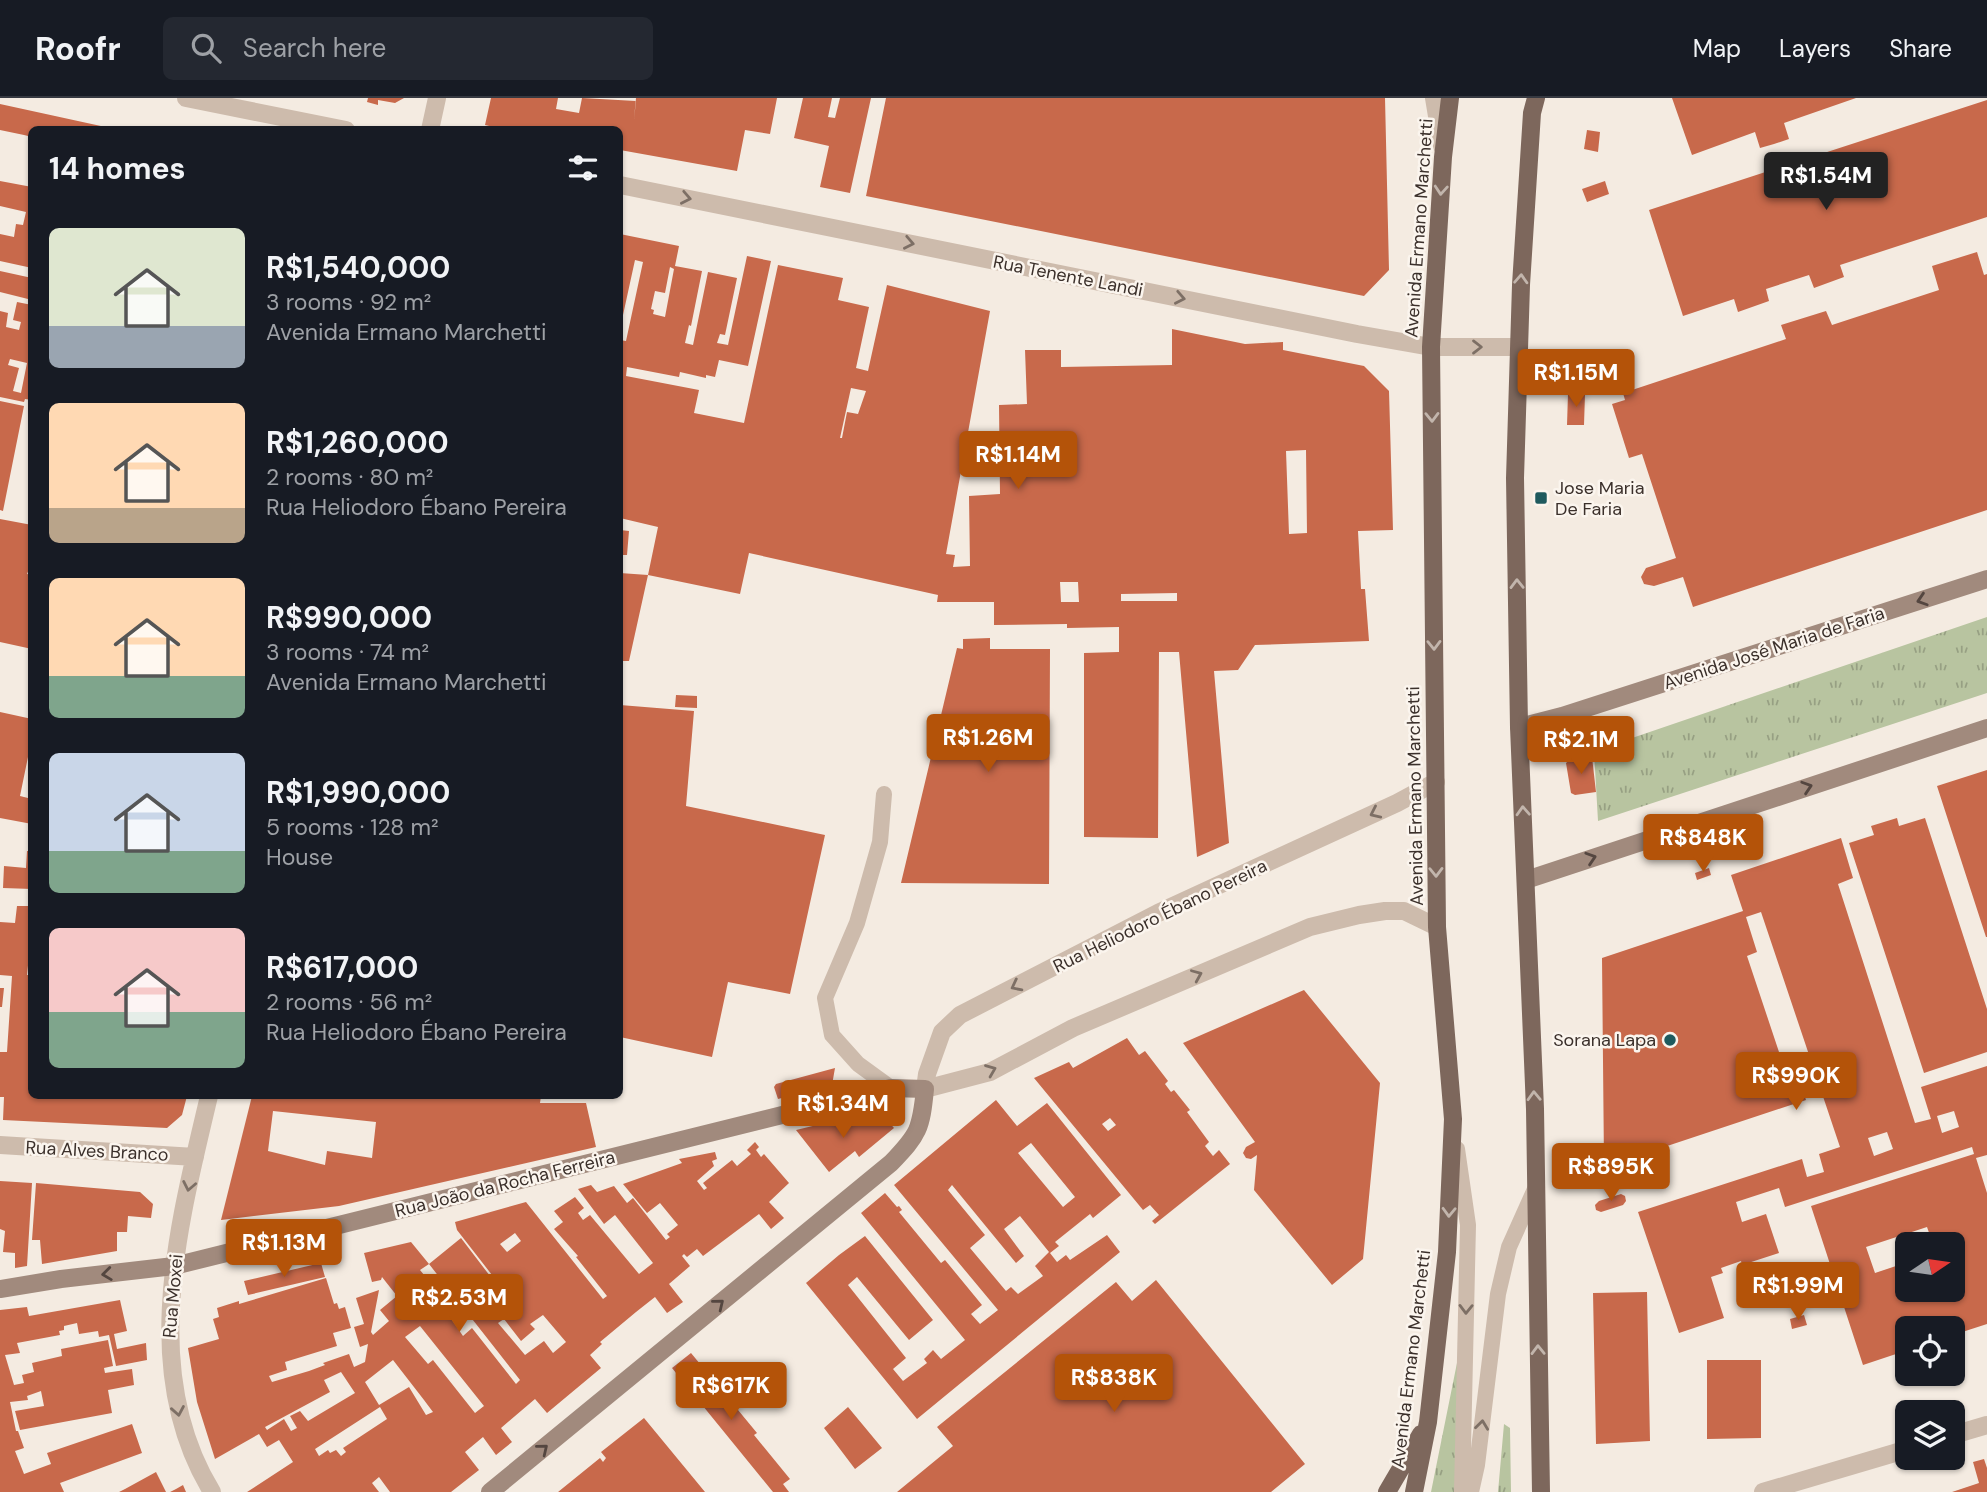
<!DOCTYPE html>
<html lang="en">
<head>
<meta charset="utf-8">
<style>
  body { margin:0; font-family:"DM Sans",sans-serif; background:#242831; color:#f1f3f6; height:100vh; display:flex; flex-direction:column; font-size:26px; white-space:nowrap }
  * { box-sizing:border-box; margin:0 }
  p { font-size:23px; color:#9ea1a6 }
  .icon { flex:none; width:38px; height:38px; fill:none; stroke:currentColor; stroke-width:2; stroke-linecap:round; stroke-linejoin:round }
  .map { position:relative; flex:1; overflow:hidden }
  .details { position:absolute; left:28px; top:28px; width:595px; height:973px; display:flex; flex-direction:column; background:#171b24; border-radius:10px; box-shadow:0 2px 5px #0004 }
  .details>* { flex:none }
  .needle { width:46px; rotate:77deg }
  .tools { position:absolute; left:1895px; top:1134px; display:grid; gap:14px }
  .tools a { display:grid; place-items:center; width:70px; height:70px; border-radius:10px; background:#171b24; box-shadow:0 2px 5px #0004; font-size:35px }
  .price { position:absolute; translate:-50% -60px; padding:0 16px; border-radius:7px; background:#b45309; color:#fff; font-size:23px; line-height:46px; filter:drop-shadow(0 2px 4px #0008) }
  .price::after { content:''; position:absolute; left:50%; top:42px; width:21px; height:16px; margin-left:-10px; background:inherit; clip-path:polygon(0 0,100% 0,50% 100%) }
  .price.current { background:#222; color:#fff }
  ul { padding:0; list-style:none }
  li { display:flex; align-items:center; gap:21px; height:175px; padding:0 21px }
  li span { display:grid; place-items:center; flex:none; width:196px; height:140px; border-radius:10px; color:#555 }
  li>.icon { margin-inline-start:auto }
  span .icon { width:84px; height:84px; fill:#fffc; stroke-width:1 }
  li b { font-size:30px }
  h2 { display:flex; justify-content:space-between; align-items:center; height:84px; padding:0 21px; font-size:30px }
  header { display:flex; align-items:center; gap:42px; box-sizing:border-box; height:98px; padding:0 35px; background:#171b24; border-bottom:2px solid #363941 }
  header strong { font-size:33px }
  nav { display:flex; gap:38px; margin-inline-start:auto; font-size:24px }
  .search { width:490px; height:63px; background:#242831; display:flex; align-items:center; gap:18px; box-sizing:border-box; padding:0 24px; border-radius:10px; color:#9ea1a6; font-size:26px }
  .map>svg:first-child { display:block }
  .grass { fill:url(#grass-tufts) }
  .building { fill:#c8694b; fill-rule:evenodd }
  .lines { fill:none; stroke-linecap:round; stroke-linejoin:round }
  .lane { stroke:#cdbbac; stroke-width:16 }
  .street { stroke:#cdbbac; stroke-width:18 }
  .secondary { stroke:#a18a7d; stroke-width:18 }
  .primary { stroke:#7d675c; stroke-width:18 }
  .oneway { stroke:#c2b5ac }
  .oneway2 { stroke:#7d6f65 }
  .oneway3 { stroke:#544640 }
  .poi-dot { fill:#1f5a5e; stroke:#fbf5ee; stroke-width:2.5 }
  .labels { text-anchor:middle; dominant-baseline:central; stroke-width:5; stroke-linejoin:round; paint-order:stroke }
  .street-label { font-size:18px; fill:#3b302b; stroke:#fbf5ee }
  .poi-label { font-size:18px; fill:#3b302b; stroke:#fbf5ee; text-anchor:start }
</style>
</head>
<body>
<header>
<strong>Roofr</strong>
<div class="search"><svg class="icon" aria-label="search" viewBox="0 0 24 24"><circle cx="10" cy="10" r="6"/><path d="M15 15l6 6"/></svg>Search here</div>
<nav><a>Map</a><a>Layers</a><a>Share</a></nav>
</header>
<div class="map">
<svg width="1987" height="1394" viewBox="0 0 1987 1394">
  <defs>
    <pattern id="grass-tufts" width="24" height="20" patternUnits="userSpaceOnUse" patternTransform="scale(1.75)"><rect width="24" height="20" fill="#b8c4a0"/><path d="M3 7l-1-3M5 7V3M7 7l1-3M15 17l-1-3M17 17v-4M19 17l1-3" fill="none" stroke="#97a083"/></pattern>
  </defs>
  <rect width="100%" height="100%" fill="#f4ebe1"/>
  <path class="grass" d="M1987,519V595L1598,723L1594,653Z
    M1460,1250L1456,1394H1431Z
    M1504,1326L1510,1330L1511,1394H1498Z"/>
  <path class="building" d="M368,0H404L395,5L378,2V7L367,4Z
    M491,0H558L556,11L579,15L582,0L636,3L634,21L636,0H777L770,36L745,32L737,73L620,52V32H506L485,27Z
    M803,0H832L828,19L835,20L840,0H871L850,95L820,89L829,48L794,40Z
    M886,0H1385L1389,172L1364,198L866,98Z
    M1672,0H1856L1784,25L1789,41L1774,46L1760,50L1755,34L1692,57Z
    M1987,2V119L1840,167L1844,179L1814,190L1809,177L1766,191L1769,203L1738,214L1734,201L1683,218L1649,112Z
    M0,6L110,30V32H32V39L24,37L0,32Z
    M1587,32L1600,34L1598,54L1584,51Z
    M0,83L32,89V170L0,163V136L14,139L16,126L23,127L26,114L0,108Z
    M1605,83L1609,96L1587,104L1582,91Z
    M620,136L679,148L675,168L702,173L691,228L689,227L685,245L693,247L708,174L737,180L725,237L720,236L717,245L728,247L747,158L771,163L748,268L719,262L715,279L706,277V280L680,274L679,279L627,269L626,278L699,292L694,315L744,325L778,167L843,180L838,202L869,209L856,270L868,273L887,187L990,213L946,456L955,457L953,469L970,468L969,398L1000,396L999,307L1027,306L1025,252H1061V269L1172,267V231L1245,246L1283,244V252L1364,268L1389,293L1393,432L1358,433L1361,491H1365L1369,543L1255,547L1238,572L1214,573L1229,745L1197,759L1179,554H1159L1158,740L1084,739V555L1119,554V529L1067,530V526L994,527V504H937L938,497L749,455L740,496L648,477L658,429L620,420V242L626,243L643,164L635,162L623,217H620ZM670,169L674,171L665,219L653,216L654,212L651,211L655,193L665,195ZM851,290L866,293L858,316L847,314L842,340H840ZM1306,352L1307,435L1289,436L1286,353ZM1060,484H1078L1079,504H1061ZM1177,495V503H1121V496Z
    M1977,154L1984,177L1987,176V412L1693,509L1683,479L1654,488L1644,486L1641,479L1646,470L1676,460L1642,356L1629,360L1612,306L1625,302L1623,295L1786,241L1781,227L1826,213L1832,227L1939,192L1932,168Z
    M0,173L32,180V202L0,194Z
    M17,204L32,207V302L25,301L24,304L0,299V213L8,215L6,229L19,232L21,224L13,222ZM10,261L27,265L21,295L13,293L19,270L8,267Z
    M1568,296H1585L1584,327H1567Z
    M0,303L24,308L3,413L0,412Z
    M0,421L32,427V464L27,476L32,477V551L0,544Z
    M620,432L629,433L627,457H620Z
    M620,475L648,477L629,563H620Z
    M990,540V551H1050L1049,786L901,785L957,550L963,551V541Z
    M676,597L697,598V610L675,609Z
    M620,607L694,613L686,708L825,737L790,896L728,884L712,959L620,939Z
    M0,614L32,621V660L28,659L20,698L32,701V726L0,720Z
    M1592,659L1596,694L1575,697L1571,695L1566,665L1572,660Z
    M1987,672V839H1986L1937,688Z
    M1897,720L1899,728L1925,720L1987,911V954L1924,975L1849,745L1874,737L1871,728Z
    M1841,740L1853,780L1838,786L1915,1025L1931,1021L1921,989L1987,968V1057L1976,1060L1987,1095V1226L1953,1237V1230H1908V1252L1863,1267L1811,1108L1974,1056L1972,1049L1785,1109L1779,1090L1736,1104L1742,1124L1766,1116L1779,1155L1742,1167L1741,1163L1721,1170L1723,1175L1711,1179L1724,1220L1679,1235L1638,1114L1802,1061L1807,1079L1824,1074L1819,1056L1840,1049L1761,814L1746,819L1757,854L1747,858L1791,990L1801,987L1806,1002L1616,1065L1607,1067L1604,1066L1602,860L1743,813L1731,777ZM1954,1013L1959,1029L1942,1035L1937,1018ZM1887,1034L1893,1051L1874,1058L1868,1040ZM1927,1129L1933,1146H1953V1192H1908V1164L1875,1175L1866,1149Z
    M27,753H32V791L3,790L4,768L26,770Z
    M1709,770L1711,777L1697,782L1695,775Z
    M17,808H32V858H29L27,877H32V998H187L182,1017L167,1030L3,1022L4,999H0V954H7L12,878L0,877V824L15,825Z
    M0,890H4L2,909H0Z
    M1304,892L1380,985L1363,1161L1332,1187L1254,1092L1257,1057L1251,1061L1246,1060L1243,1055L1246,1049L1255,1044L1183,945Z
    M1127,940L1139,957L1145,953L1168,983L1165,986L1171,994L1174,992L1190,1012L1187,1014L1209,1044L1205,1048L1213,1058L1219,1052L1230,1066L1155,1126L1152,1123L1159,1117L1150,1107L1143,1112L1034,980L1069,964L1073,970ZM1110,1020L1116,1027L1108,1033L1102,1026Z
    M835,970L832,987L778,1001L774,989L776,986Z
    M252,998H541L540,1005H586L596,1049L339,1108L221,1122ZM273,1013L376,1024L372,1060L327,1053L325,1067L268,1053Z
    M996,1002L1017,1028L1047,1005L1121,1097L1093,1120L1090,1116L1055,1144L1059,1148L1050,1155L1057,1164L1066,1157L1070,1162L1107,1137L1120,1154L917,1321L806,1185L839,1157L865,1138L933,1222L909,1242L857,1179L848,1187L906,1260L893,1271L903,1283L927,1265L924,1261L933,1252L941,1261L965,1242L861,1115L885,1095L897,1109L899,1108L902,1112L899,1114L941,1165L945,1162L982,1207L971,1216L980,1226L998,1212L894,1087ZM1031,1045L1075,1099L1063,1109L1018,1055ZM952,1087L1016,1165L1024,1158L1004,1131L1020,1118L1049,1154L1035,1168L1043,1178L1018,1196L1011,1189L1006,1193L970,1150L985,1137L948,1092Z
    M887,1022L894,1030L859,1059L855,1053L829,1074L796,1032L821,1026Z
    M755,1044L759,1049L756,1052L761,1059L764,1056L789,1085L769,1104L784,1120L771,1131L759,1116L703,1158L697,1151L687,1159L684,1156L682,1158L690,1168L669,1186L683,1204L667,1215L655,1199L636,1214L600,1244L602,1246L590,1257L601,1270L547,1315L535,1301L501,1330L512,1344L496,1357L483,1339L465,1354L479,1372L451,1394H390L379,1379L372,1385L379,1394H247L293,1364L279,1342L267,1349L259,1336L215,1361L197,1304L188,1250L219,1241L213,1221L219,1219L217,1210L239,1203V1206L326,1180L334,1206L337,1205L339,1211L345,1209L351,1230L333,1235L337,1248L285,1264L287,1272L269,1278L272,1284L309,1273L325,1267L323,1265L349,1256L354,1269L365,1264L368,1246L360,1249L354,1229L364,1226L356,1200L379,1192L371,1234L373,1237L389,1223L380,1212L397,1198L382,1179L381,1182L372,1184L364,1155L411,1144L429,1166L461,1140L490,1178L492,1177L457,1132L455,1124L526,1104L603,1201L607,1198L576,1159L578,1158L554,1131L563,1124L554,1113L575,1099L584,1110L578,1115L583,1122L590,1117L639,1176L653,1165L615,1117L604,1126L578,1091L591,1087L597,1094L614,1088L627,1105L633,1100L666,1142L670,1139L667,1136L678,1127L660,1105L647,1115L623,1086L682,1065L679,1061L715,1054L717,1061L712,1063L714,1068L697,1083L704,1092L707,1090L703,1085L732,1062L737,1068L751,1056L747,1052ZM515,1135L521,1143L507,1154L500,1146ZM429,1166L520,1282L516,1286L472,1230L463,1238L452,1222L457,1218L420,1172ZM543,1217L566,1244L553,1255L544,1243L525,1257L498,1225L504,1221L521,1243L535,1231L530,1226ZM420,1228L484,1308L475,1315L433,1262L428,1266L405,1239ZM393,1262L424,1302L433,1314L426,1317L409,1289L379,1307L365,1284ZM341,1274L355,1295L308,1323L300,1313L290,1318L297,1330L291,1333L284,1321L267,1332L265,1329L330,1294L324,1282ZM380,1309L387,1321L343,1350L346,1354L341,1358L336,1352L330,1355L328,1352L319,1358L315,1351Z
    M0,1083L32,1085L27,1168L15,1170V1155L3,1154L5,1133L0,1131Z
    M36,1085L140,1094L153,1106L151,1120L128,1118L127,1134H117V1153L42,1166L40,1142H32Z
    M1621,1096L1625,1098L1626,1103L1623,1107L1601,1114L1596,1112L1595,1107L1599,1103Z
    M321,1165L325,1179L248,1197L244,1183Z
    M1156,1182L1305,1366L1271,1394H897L953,1348L937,1329L1116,1184L1132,1203Z
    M1811,1186L1817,1206L1807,1209L1801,1189Z
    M1647,1194L1650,1343L1596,1346L1593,1195Z
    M120,1202L127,1233L114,1236L117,1251L146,1245L147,1262L116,1268L109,1237L99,1239L98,1233L79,1236L77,1225L64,1228V1232L59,1233L60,1237L17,1245L20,1255L5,1257L14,1287L24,1285L22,1277L34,1274L32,1265L62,1258L61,1251L108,1242L113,1268L104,1270L105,1275L132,1271L134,1287L108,1292L112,1315L20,1332L15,1313L44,1308L41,1293L27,1298L28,1302L10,1304L16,1333H18L24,1350L15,1353L24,1376L51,1366L47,1355L132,1326L142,1355L60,1385L64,1394H0V1212L27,1209L29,1218Z
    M1804,1217L1807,1227L1792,1231L1790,1221Z
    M691,1255L757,1335L754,1337L790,1381L783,1386L789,1394H773L672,1270Z
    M1707,1262H1761V1340L1707,1341Z
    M848,1309L882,1350L855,1371L824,1330Z
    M644,1320L705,1394H558L600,1360L603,1364L606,1360L601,1354Z
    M1984,1361L1987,1370V1394H1952L1979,1385L1973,1364Z
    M156,1374L166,1394H119L125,1391Z
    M183,1387L186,1394H170L176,1391Z"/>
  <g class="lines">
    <path class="lane" d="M884,696L880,744L857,825L825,900L832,937L858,966L891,990
      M1457,1051L1468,1127L1462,1394
      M1471,1394L1477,1367L1498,1196L1509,1149L1535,1091"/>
    <path class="street" d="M186,0L346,32
      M1434,0L1442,48
      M430,32L437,0
      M620,87L1357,236L1431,249H1519
      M1436,684L1397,705L1158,815L960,917L942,934L927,976L925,991L990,974L1073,930L1310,829L1359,817L1385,813H1404L1437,829
      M209,998C179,1126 138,1273 212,1394
      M0,1047L195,1059
      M1953,1337L1987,1327
      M1763,1394L1908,1351"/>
    <path class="secondary" d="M1519,629L1562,618L1987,481
      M1526,782L1987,630
      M0,1191L61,1181L174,1168L891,990L925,991C921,1031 919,1036 891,1065L490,1394"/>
    <path class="primary" d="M1536,0L1532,15L1521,187L1515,380L1519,629L1535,1011L1541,1394
      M1387,1394L1421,1336
      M1414,1394L1428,1324L1447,1154L1453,1021L1437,829L1431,249L1443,59L1450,0"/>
  </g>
  <defs><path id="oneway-chevron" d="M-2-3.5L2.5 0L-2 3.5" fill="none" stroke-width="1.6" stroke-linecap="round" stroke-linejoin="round" transform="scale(1.75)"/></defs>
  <g class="oneway">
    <use href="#oneway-chevron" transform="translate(1441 92) rotate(94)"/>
    <use href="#oneway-chevron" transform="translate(1521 181) rotate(-87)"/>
    <use href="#oneway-chevron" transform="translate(1432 319) rotate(89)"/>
    <use href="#oneway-chevron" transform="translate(1517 486) rotate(-91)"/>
    <use href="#oneway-chevron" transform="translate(1434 547) rotate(89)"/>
    <use href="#oneway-chevron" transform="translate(1523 713) rotate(-93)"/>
    <use href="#oneway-chevron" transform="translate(1436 774) rotate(89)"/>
    <use href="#oneway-chevron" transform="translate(1534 998) rotate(-92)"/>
    <use href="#oneway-chevron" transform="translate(1449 1114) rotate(92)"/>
    <use href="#oneway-chevron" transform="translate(1538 1252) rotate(-91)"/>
  </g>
  <g class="oneway2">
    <use href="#oneway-chevron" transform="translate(686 100) rotate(11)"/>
    <use href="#oneway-chevron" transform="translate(909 145) rotate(11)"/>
    <use href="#oneway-chevron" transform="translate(1180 200) rotate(11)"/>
    <use href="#oneway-chevron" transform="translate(1477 249)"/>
    <use href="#oneway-chevron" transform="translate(1375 715) rotate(155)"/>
    <use href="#oneway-chevron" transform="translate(1197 877) rotate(-23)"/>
    <use href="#oneway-chevron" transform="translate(1016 888) rotate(153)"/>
    <use href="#oneway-chevron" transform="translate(991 972) rotate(-22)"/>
    <use href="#oneway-chevron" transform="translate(189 1088) rotate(101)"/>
    <use href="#oneway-chevron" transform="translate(1466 1211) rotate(91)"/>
    <use href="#oneway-chevron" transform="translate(178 1313) rotate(80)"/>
    <use href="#oneway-chevron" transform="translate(1482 1327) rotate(-83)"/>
  </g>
  <g class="oneway3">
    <use href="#oneway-chevron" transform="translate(1922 502) rotate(162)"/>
    <use href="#oneway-chevron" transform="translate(1807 689) rotate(-18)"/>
    <use href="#oneway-chevron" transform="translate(1591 760) rotate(-18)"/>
    <use href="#oneway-chevron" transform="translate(107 1176) rotate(173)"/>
    <use href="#oneway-chevron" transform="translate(719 1206) rotate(-39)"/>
    <use href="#oneway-chevron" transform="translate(543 1351) rotate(-39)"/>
  </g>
  <g class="poi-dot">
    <rect x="1534" y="393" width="14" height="14" rx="3.5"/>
    <circle cx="1670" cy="942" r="7"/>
  </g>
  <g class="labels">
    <g class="street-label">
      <text transform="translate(1419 130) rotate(-86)">Avenida Ermano Marchetti</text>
      <text transform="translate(1068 178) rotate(11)">Rua Tenente Landi</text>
      <text transform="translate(1774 550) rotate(-18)">Avenida José Maria de Faria</text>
      <text transform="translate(1415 698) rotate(-91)">Avenida Ermano Marchetti</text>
      <text transform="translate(1160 818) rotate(-26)">Rua Heliodoro Ébano Pereira</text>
      <text transform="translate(97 1053) rotate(3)">Rua Alves Branco</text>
      <text transform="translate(505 1086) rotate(-14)">Rua João da Rocha Ferreira</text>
      <text transform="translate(173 1198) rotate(-85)">Rua Moxei</text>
      <text transform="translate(1411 1261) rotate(-83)">Avenida Ermano Marchetti</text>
    </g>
    <g class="poi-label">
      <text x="1555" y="390">Jose Maria<tspan x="1555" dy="21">De Faria</tspan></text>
      <text x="1656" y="942" text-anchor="end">Sorana Lapa</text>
    </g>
  </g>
</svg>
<div class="tools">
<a><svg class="needle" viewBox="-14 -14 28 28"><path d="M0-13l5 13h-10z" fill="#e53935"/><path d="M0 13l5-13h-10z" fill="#9ea1a6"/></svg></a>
<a><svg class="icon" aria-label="locate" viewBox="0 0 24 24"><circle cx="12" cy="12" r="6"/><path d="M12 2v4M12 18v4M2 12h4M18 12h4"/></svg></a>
<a><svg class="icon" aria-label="layers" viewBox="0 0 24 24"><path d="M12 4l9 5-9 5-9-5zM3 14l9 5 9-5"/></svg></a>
</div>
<b class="price current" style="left:1826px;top:114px">R$1.54M</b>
<b class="price" style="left:1576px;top:311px">R$1.15M</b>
<b class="price" style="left:1018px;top:393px">R$1.14M</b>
<b class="price" style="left:988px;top:676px">R$1.26M</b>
<b class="price" style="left:1581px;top:678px">R$2.1M</b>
<b class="price" style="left:1703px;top:776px">R$848K</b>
<b class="price" style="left:1796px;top:1014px">R$990K</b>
<b class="price" style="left:843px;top:1042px">R$1.34M</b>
<b class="price" style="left:1611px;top:1105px">R$895K</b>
<b class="price" style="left:284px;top:1181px">R$1.13M</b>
<b class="price" style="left:1798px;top:1224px">R$1.99M</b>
<b class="price" style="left:459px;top:1236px">R$2.53M</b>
<b class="price" style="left:1114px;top:1316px">R$838K</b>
<b class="price" style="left:731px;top:1324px">R$617K</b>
<section class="details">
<h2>14 homes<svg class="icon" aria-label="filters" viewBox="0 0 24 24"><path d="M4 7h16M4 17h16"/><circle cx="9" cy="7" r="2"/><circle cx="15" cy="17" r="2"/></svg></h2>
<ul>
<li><span style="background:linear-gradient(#dfe7d0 70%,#9aa5b1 0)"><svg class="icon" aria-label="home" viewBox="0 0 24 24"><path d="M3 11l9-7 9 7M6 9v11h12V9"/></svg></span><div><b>R$1,540,000</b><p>3 rooms · 92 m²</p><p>Avenida Ermano Marchetti</p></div></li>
<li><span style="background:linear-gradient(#ffd9b3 75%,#b9a48a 0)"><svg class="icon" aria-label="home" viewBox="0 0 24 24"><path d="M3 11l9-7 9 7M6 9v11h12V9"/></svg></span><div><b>R$1,260,000</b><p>2 rooms · 80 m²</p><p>Rua Heliodoro Ébano Pereira</p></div></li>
<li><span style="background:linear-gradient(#ffd9b3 70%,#7fa58c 0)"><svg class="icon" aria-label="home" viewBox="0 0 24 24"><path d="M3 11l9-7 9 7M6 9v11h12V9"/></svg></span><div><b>R$990,000</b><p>3 rooms · 74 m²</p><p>Avenida Ermano Marchetti</p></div></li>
<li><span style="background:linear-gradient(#c9d6e8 70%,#7fa58c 0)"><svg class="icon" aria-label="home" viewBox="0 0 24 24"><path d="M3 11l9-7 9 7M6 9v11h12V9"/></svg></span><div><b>R$1,990,000</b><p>5 rooms · 128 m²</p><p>House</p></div></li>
<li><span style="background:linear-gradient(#f6c9c9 60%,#7fa58c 0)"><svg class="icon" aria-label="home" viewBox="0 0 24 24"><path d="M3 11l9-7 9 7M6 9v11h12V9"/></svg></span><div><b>R$617,000</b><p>2 rooms · 56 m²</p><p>Rua Heliodoro Ébano Pereira</p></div></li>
</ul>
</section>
</div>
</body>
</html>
